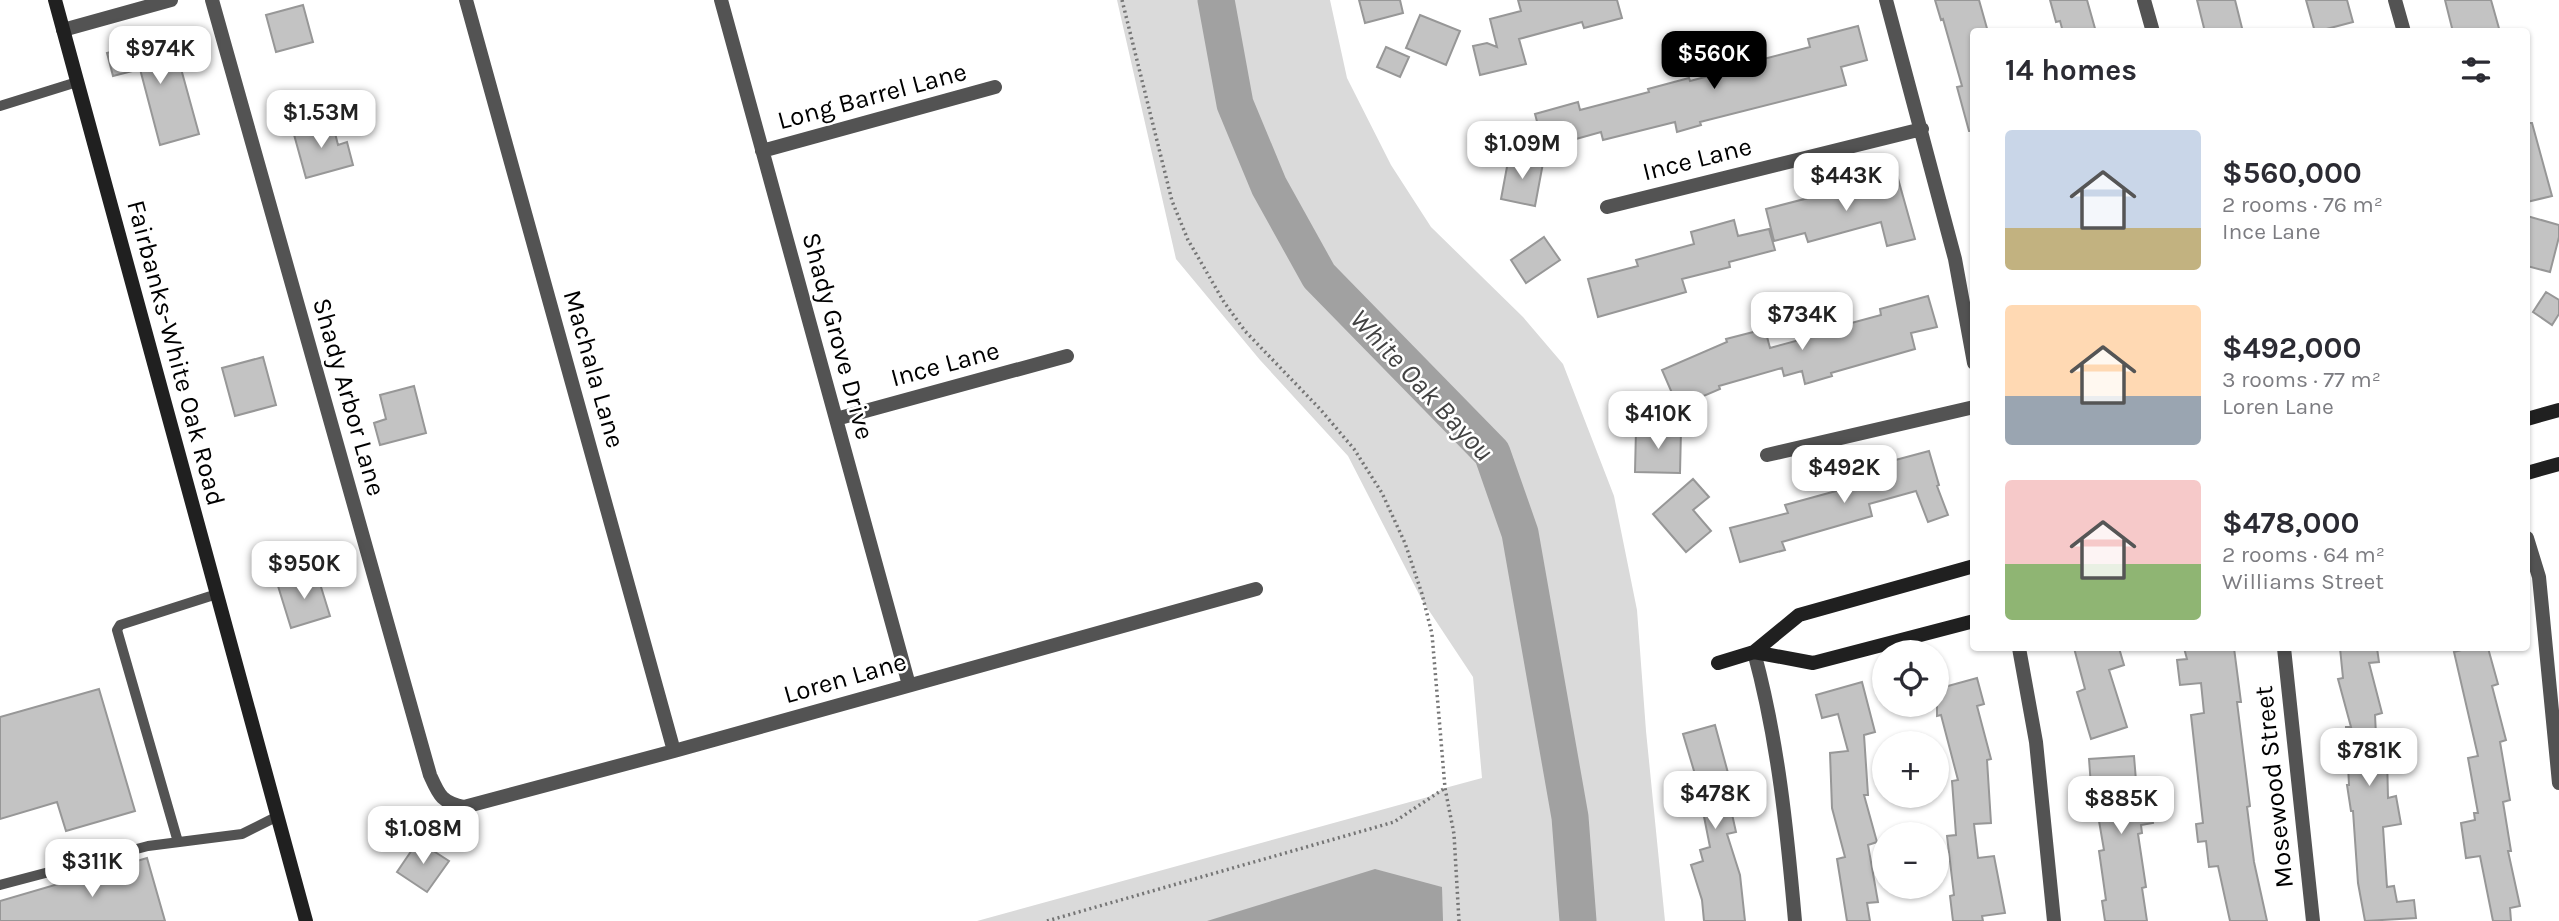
<!DOCTYPE html>
<html lang="en">
<head>
<meta charset="utf-8">
<style>
  body { margin:0; font-family:Karla,sans-serif; background:#f2f2f3; color:#2b2b33; height:100vh; display:flex; flex-direction:column; font-size:26px; white-space:nowrap }
  * { box-sizing:border-box; margin:0 }
  p { font-size:23px; color:#7c7c81 }
  .icon { flex:none; width:38px; height:38px; fill:none; stroke:currentColor; stroke-width:2; stroke-linecap:round; stroke-linejoin:round }
  .map { position:relative; flex:1; overflow:hidden }
  .sheet { position:absolute; left:1970px; top:28px; width:560px; height:623px; display:flex; flex-direction:column; background:#fff; border-radius:7px; box-shadow:0 2px 5px #0004 }
  .sheet>* { flex:none }
  .buttons { position:absolute; left:1872px; top:640px; display:grid; gap:14px }
  .buttons a { display:grid; place-items:center; width:77px; height:77px; border-radius:50%; background:#fff; box-shadow:0 2px 5px #0004; font-size:35px }
  .price { position:absolute; translate:-50% -60px; padding:0 16px; border-radius:14px; background:#fff; color:#222; font-size:23px; line-height:46px; filter:drop-shadow(0 2px 4px #0008) }
  .price::after { content:''; position:absolute; left:50%; top:42px; width:21px; height:16px; margin-left:-10px; background:inherit; clip-path:polygon(0 0,100% 0,50% 100%) }
  .price.active { background:#000; color:#fff }
  ul { padding:0; list-style:none }
  li { display:flex; align-items:center; gap:21px; height:175px; padding:0 35px }
  li span { display:grid; place-items:center; flex:none; width:196px; height:140px; border-radius:7px; color:#555 }
  li>.icon { margin-inline-start:auto }
  span .icon { width:84px; height:84px; fill:#fffc; stroke-width:1 }
  li b { font-size:30px }
  h2 { display:flex; justify-content:space-between; align-items:center; height:84px; padding:0 35px; font-size:30px }
  .map>svg:first-child { display:block }
  .green { fill:#dadada }
  .water { fill:#a1a1a1 }
  .lines { fill:none; stroke-linecap:round; stroke-linejoin:round }
  .river { stroke:#a1a1a1; stroke-width:37 }
  .building { fill:#c3c3c3; stroke:#979797; stroke-width:2 }
  .path { stroke:#757575; stroke-width:3.5; stroke-dasharray:2 3.5; stroke-linecap:butt }
  .lane { stroke:#535353; stroke-width:10 }
  .street { stroke:#535353; stroke-width:14 }
  .secondary { stroke:#202020; stroke-width:14 }
  .labels { text-anchor:middle; dominant-baseline:central; stroke-width:5; stroke-linejoin:round; paint-order:stroke }
  .street-label { font-size:26px; fill:#000; stroke:#fff }
  .water-label { font-size:28px; font-style:italic; fill:#424242; stroke:#fff }
</style>
</head>
<body>
<div class="map">
<svg width="2559" height="921" viewBox="0 0 2559 921">
  <rect width="100%" height="100%" fill="#fff"/>
  <path class="green" d="M1117,0H1330L1347,78L1391,165L1431,227L1523,317L1563,364L1614,496L1637,610L1646,731L1665,921H977L1428,797L1445,788L1482,778L1473,677L1422,600L1348,456L1260,360L1176,259Z"/>
  <path class="water" d="M1375,869L1442,887L1443,921H1207Z"/>
  <g class="lines">
    <path class="river" d="M1216,0L1235,104L1269,186L1319,276L1492,453L1520,533L1570,817L1578,921"/>
  </g>
  <path class="building" d="M1359,0H1400L1403,13L1365,23Z
    M1518,0H1617L1622,18L1584,28L1582,22L1519,39L1526,64L1480,75L1473,46L1487,43L1497,47L1490,19L1521,11Z
    M1935,0H1979L1988,32H1974V131H1969L1957,87L1962,86L1943,19L1941,20Z
    M2050,0H2087L2096,32H2063L2060,21L2056,22Z
    M2197,0H2235L2243,32H2205Z
    M2306,0H2347L2353,22L2315,32Z
    M2445,0H2491L2500,32H2453Z
    M303,5L313,42L276,52L266,15Z
    M1420,15L1460,31L1446,65L1406,48Z
    M1858,26L1867,60L1841,67L1846,85L1700,122L1701,125L1677,132L1675,122L1603,140L1601,132L1544,148L1535,114L1578,102L1580,110L1649,92L1648,89L1689,78L1690,81L1731,70L1723,43L1745,38L1752,62L1810,47L1808,39Z
    M172,36L199,134L160,145L140,69L113,76L107,53Z
    M1386,47L1409,57L1400,77L1377,67Z
    M332,121L338,145L347,142L353,165L306,178L293,131Z
    M2527,123H2532L2552,196L2527,202Z
    M1509,156L1543,163L1535,206L1501,199Z
    M1897,175L1915,239L1887,246L1881,222L1808,242L1805,233L1774,241L1766,209Z
    M2527,216L2559,225V237L2550,272L2527,266Z
    M1734,220L1738,236L1769,229L1775,250L1729,262L1730,267L1682,279L1686,292L1598,317L1588,279L1638,266L1636,260L1694,244L1691,232Z
    M1544,237L1560,260L1526,283L1511,260Z
    M2546,292L2559,300V314L2552,325L2533,312Z
    M1928,296L1937,327L1911,333L1915,349L1831,373L1832,376L1805,384L1802,371L1784,376L1782,368L1719,386L1720,389L1678,407L1662,370L1727,342L1726,339L1765,329L1770,348L1829,332V329L1881,315L1880,309Z
    M263,357L276,405L235,416L222,368Z
    M414,386L426,433L380,445L374,423L386,419L380,395Z
    M1636,429L1681,430L1680,473L1635,472Z
    M1929,451L1939,485L1937,486L1948,515L1928,522L1916,491L1869,504L1872,516L1782,542L1785,550L1740,562L1730,528L1788,513L1785,505L1836,491L1832,477Z
    M1693,479L1709,497L1693,510L1711,531L1686,552L1653,514Z
    M317,574L330,616L291,628L278,586Z
    M2074,648H2119L2124,665L2109,670L2127,727L2091,739L2077,692L2085,689Z
    M2184,648H2234L2241,702H2237L2250,806L2247,807L2254,862L2267,921H2230L2218,866L2209,867L2206,841L2198,842L2196,824L2203,823L2191,715L2204,713L2201,683L2180,685L2177,660L2187,659Z
    M2340,648H2377L2379,662L2369,663L2382,713L2375,715L2377,755H2387L2388,798L2396,796L2401,824L2383,827L2387,887L2394,886L2397,902L2414,900L2416,918L2365,921L2358,883L2353,811H2351L2347,785H2349L2346,727H2351L2338,679L2343,678Z
    M2469,648H2488L2498,684L2492,686L2506,740L2500,742L2510,800L2503,802L2511,851H2508L2520,906L2510,908L2511,921H2493L2480,856L2466,858L2461,823L2475,820L2474,813H2478L2468,758L2478,756L2454,652Z
    M1977,678L1984,704L1977,706L1991,759L1987,760L1991,823L1974,824L1978,858L1994,856L2005,913L1982,916L1983,921H1953L1950,896L1954,895L1947,836L1956,835L1952,781L1958,780L1941,715L1937,716V689Z
    M1862,682L1875,732L1864,735L1868,795H1864L1877,842L1868,845L1878,902L1867,903L1870,921H1847L1837,859L1845,857L1832,808L1830,753L1848,751L1838,714L1822,718L1816,695Z
    M99,689L135,811L66,831L57,802L0,819V717Z
    M1715,725L1728,773L1723,774L1736,832L1727,834L1740,875L1745,921H1704L1702,900L1691,865L1703,861L1700,850L1710,847L1697,781L1683,734Z
    M2134,756L2137,793L2147,791L2153,823L2141,825L2142,833L2138,834L2146,887L2142,888L2147,921H2105L2102,901L2106,900L2099,851L2104,850L2093,786H2091L2089,759Z
    M418,841L449,861L427,892L397,872Z
    M147,858L165,921H0V901Z"/>
  <g class="lines">
    <path class="path" d="M1122,0L1172,201L1188,240L1224,302L1245,331L1320,409L1354,449L1382,493L1405,543L1422,594L1432,634L1445,788L1454,834L1459,921
      M1047,921L1394,822L1445,788"/>
    <path class="lane" d="M0,106L77,82
      M178,842L117,630L120,625L217,594
      M0,885L148,846L242,834L278,816"/>
    <path class="street" d="M212,0L430,775C439,795 441,802 464,807L674,751L1256,589
      M466,0L674,751
      M721,0L909,685
      M1886,0L1955,259L1974,363
      M2144,0L2153,32
      M2395,0L2404,32
      M63,30L171,0
      M762,151L995,87
      M1607,207L1922,129
      M836,419L1067,356
      M1767,455L1974,407
      M2527,538L2539,577L2559,783
      M2019,648L2036,742L2054,921
      M2284,648L2313,921
      M1754,652C1778,740 1787,830 1795,921"/>
    <path class="secondary" d="M55,0L306,921
      M2527,419L2559,410
      M2527,473L2559,464
      M1754,652L1813,663L1974,621
      M1718,663L1754,652L1799,615L1974,566"/>
  </g>
  <g class="labels">
    <g class="street-label">
      <text transform="translate(872 96) rotate(-15)">Long Barrel Lane</text>
      <text transform="translate(1697 159) rotate(-14)">Ince Lane</text>
      <text transform="translate(838 336) rotate(75)">Shady Grove Drive</text>
      <text transform="translate(176 353) rotate(75)">Fairbanks-White Oak Road</text>
      <text transform="translate(945 364) rotate(-15)">Ince Lane</text>
      <text transform="translate(594 369) rotate(74)">Machala Lane</text>
      <text transform="translate(349 397) rotate(74)">Shady Arbor Lane</text>
      <text transform="translate(845 678) rotate(-16)">Loren Lane</text>
      <text transform="translate(2274 787) rotate(-96)">Mosewood Street</text>
    </g>
    <g class="water-label">
      <text transform="translate(1422 385) rotate(47)">White Oak Bayou</text>
    </g>
  </g>
</svg>
<div class="buttons">
<a><svg class="icon" aria-label="locate" viewBox="0 0 24 24"><circle cx="12" cy="12" r="6"/><path d="M12 2v4M12 18v4M2 12h4M18 12h4"/></svg></a>
<a>+</a>
<a>−</a>
</div>
<b class="price" style="left:160px;top:86px">$974K</b>
<b class="price active" style="left:1714px;top:91px">$560K</b>
<b class="price" style="left:321px;top:150px">$1.53M</b>
<b class="price" style="left:1522px;top:181px">$1.09M</b>
<b class="price" style="left:1846px;top:213px">$443K</b>
<b class="price" style="left:1802px;top:352px">$734K</b>
<b class="price" style="left:1658px;top:451px">$410K</b>
<b class="price" style="left:1844px;top:505px">$492K</b>
<b class="price" style="left:304px;top:601px">$950K</b>
<b class="price" style="left:2369px;top:788px">$781K</b>
<b class="price" style="left:1715px;top:831px">$478K</b>
<b class="price" style="left:2121px;top:836px">$885K</b>
<b class="price" style="left:423px;top:866px">$1.08M</b>
<b class="price" style="left:92px;top:899px">$311K</b>
<section class="sheet">
<h2>14 homes<svg class="icon" aria-label="filters" viewBox="0 0 24 24"><path d="M4 7h16M4 17h16"/><circle cx="9" cy="7" r="2"/><circle cx="15" cy="17" r="2"/></svg></h2>
<ul>
<li><span style="background:linear-gradient(#c9d6e8 70%,#c2b280 0)"><svg class="icon" aria-label="home" viewBox="0 0 24 24"><path d="M3 11l9-7 9 7M6 9v11h12V9"/></svg></span><div><b>$560,000</b><p>2 rooms · 76 m²</p><p>Ince Lane</p></div></li>
<li><span style="background:linear-gradient(#ffd9b3 65%,#9aa5b1 0)"><svg class="icon" aria-label="home" viewBox="0 0 24 24"><path d="M3 11l9-7 9 7M6 9v11h12V9"/></svg></span><div><b>$492,000</b><p>3 rooms · 77 m²</p><p>Loren Lane</p></div></li>
<li><span style="background:linear-gradient(#f6c9c9 60%,#8fb573 0)"><svg class="icon" aria-label="home" viewBox="0 0 24 24"><path d="M3 11l9-7 9 7M6 9v11h12V9"/></svg></span><div><b>$478,000</b><p>2 rooms · 64 m²</p><p>Williams Street</p></div></li>
</ul>
</section>
</div>
</body>
</html>
